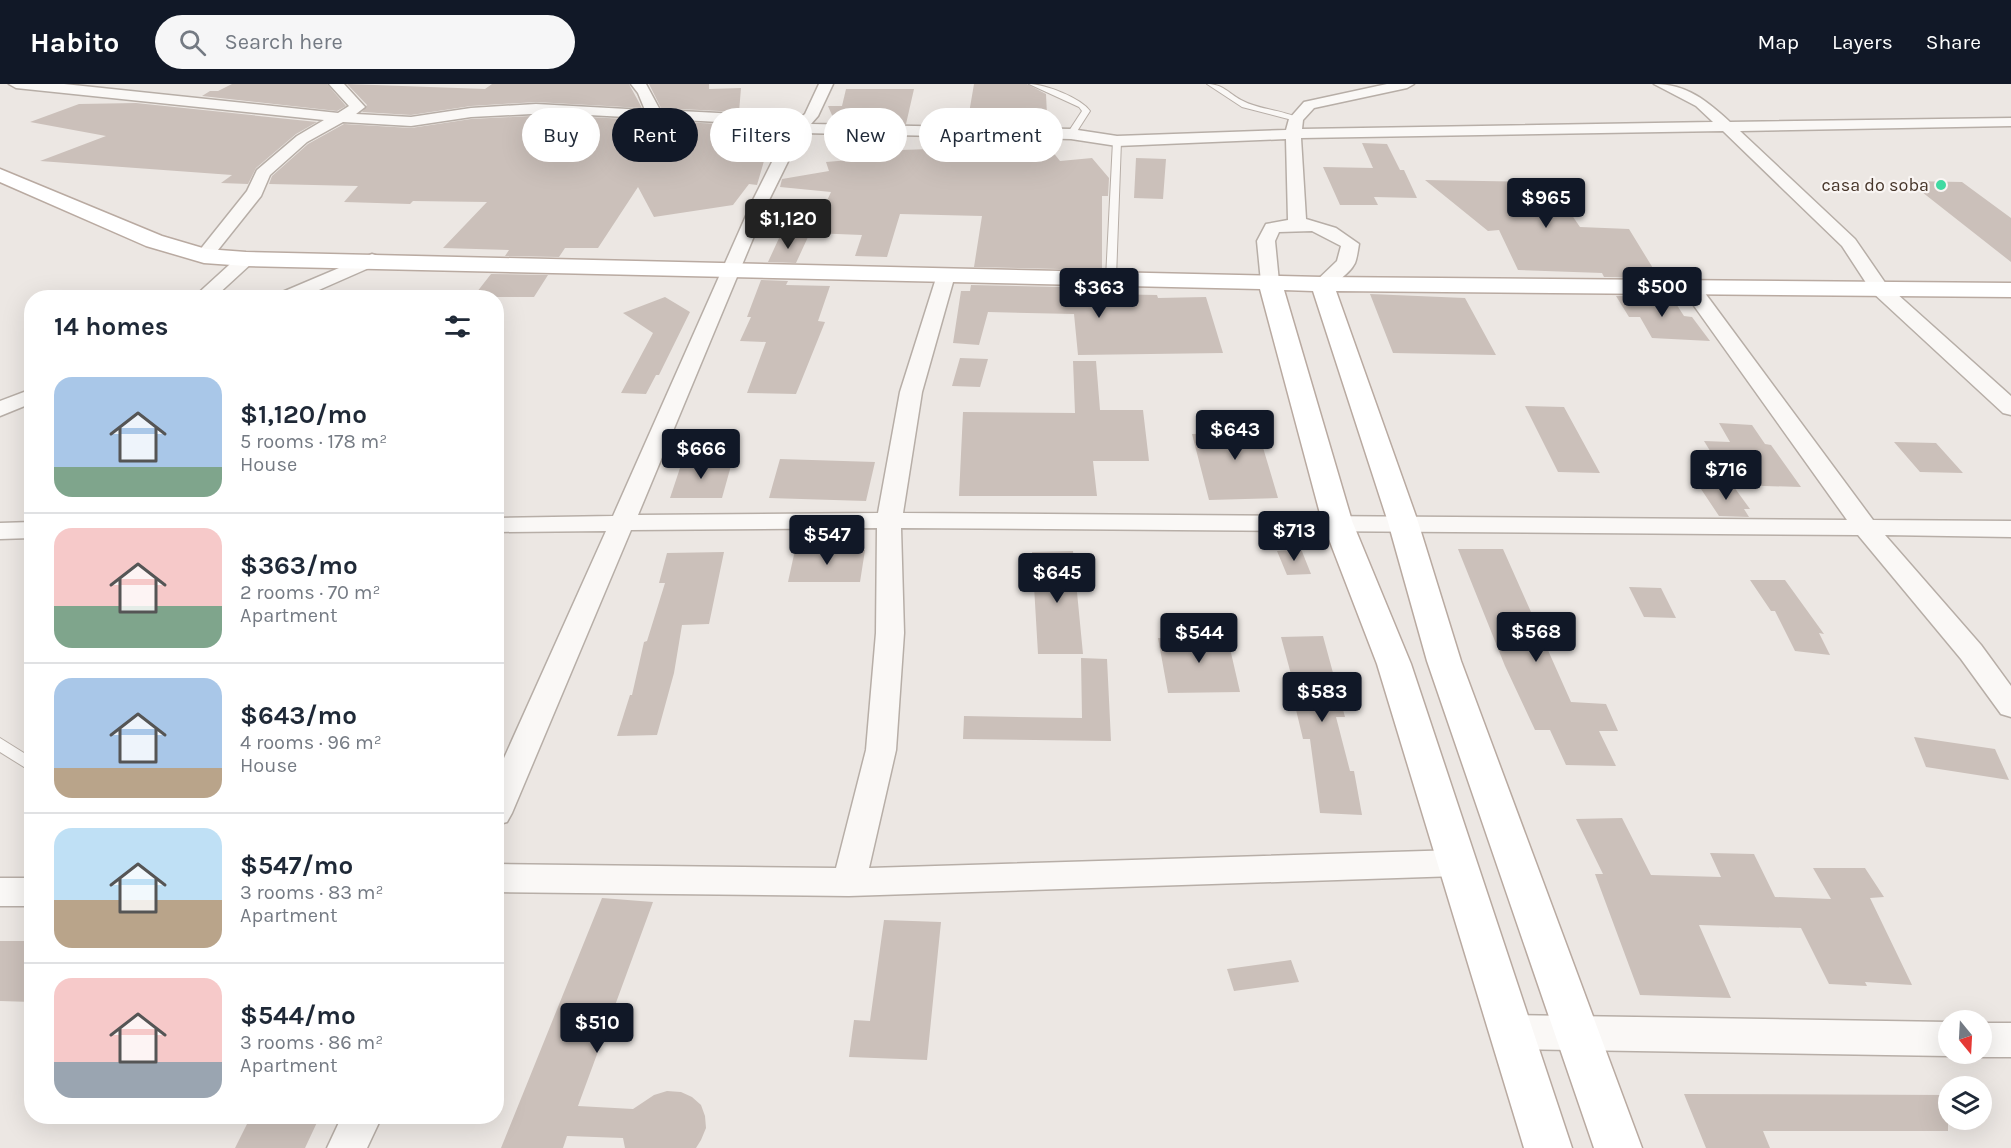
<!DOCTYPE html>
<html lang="en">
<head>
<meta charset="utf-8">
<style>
  body { margin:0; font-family:Karla,sans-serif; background:#f6f6f7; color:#1f2937; height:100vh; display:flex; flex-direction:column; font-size:22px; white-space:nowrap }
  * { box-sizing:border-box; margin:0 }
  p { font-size:20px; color:#747a83 }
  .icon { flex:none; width:33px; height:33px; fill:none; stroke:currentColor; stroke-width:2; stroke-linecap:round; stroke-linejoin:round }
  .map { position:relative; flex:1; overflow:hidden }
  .panel { position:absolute; left:24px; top:206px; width:480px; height:834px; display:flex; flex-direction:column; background:#fff; border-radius:24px; box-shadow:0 6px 24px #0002 }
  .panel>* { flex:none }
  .guide { position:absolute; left:522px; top:24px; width:570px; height:54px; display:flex; gap:12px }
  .needle { width:39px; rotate:162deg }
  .buttons { position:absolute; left:1938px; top:926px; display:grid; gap:12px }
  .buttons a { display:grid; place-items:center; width:54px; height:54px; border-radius:50%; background:#fff; box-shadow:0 6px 24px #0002; font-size:30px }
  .price { position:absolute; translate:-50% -51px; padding:0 14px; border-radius:6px; background:#111827; color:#fff; font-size:20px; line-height:39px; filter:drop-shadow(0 2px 3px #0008) }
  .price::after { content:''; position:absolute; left:50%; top:36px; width:18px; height:14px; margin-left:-9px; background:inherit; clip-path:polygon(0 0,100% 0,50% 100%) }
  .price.selected { background:#222; color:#fff }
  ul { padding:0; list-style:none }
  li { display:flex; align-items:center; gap:18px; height:150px; padding:0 30px }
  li+li { border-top:2px solid #e0e1e3 }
  li span { display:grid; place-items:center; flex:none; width:168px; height:120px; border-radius:18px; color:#555 }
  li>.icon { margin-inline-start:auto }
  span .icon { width:72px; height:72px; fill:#fffc; stroke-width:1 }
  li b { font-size:26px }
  h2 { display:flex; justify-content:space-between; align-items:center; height:72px; padding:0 30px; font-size:26px }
  .pill { padding:0 21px; border-radius:27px; background:#fff; box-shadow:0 6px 24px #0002; font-size:21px; line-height:54px }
  .pill.selected { background:#111827; color:#fff }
  header { display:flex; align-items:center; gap:36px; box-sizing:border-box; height:84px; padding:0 30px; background:#111827; color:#fff }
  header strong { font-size:28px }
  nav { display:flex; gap:33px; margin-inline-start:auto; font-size:21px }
  .search { width:420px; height:54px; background:#f6f6f7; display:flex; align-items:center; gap:15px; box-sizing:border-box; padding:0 21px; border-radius:33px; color:#747a83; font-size:22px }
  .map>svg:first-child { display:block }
  .building { fill:#cbc0ba }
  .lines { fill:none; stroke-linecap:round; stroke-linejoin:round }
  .service-casing { stroke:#b7aea7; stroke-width:2 }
  .minor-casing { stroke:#b7aea7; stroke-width:3 }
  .primary-casing { stroke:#b9aaa1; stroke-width:3 }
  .service { fill:#faf8f6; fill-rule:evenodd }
  .minor { fill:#faf8f6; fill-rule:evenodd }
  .primary { fill:#fff; fill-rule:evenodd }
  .poi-dot { fill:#3fdaa2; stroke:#f9f5f3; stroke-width:2 }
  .labels { text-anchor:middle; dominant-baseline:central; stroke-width:4.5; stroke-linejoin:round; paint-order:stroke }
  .far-poi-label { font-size:18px; fill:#463529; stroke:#f9f5f3; text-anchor:end }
</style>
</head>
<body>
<header>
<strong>Habito</strong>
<div class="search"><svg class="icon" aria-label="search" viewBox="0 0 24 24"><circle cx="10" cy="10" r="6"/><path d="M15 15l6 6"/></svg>Search here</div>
<nav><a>Map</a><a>Layers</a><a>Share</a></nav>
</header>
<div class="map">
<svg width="2011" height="1064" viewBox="0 0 2011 1064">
  <rect width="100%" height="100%" fill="#ece7e3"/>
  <path class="building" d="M232,0H327L346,22L337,27L202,12L210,7H218Z
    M347,0L485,5L492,0H629L642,24L536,18L471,22L411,31L362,28L367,21Z
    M649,0H709V5L741,4L739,28L661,24Z
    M974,0H1027L1046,10L1047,31L1024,33L1032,42L967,41Z
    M846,5H914L906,40L835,38L828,22H842Z
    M136,19L317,38L296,50L256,84L248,100L221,99L232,91L40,77L106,52L30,38L79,20Z
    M551,31L738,41L737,54H764L761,70H766L757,101L749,100L733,121L654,133L638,103L598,164H565L559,173L505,172L509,166L443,164L487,118L413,117L410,120L344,118L358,102L269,100L272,92L308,60L344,40L411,44L471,35Z
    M840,52L903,54L900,66L963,64L965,55L1044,57L1060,77L1092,74L1109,94L1108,112H1102V186L974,183L982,132L900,130L887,173L855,172L862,151L812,149L831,108L780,103L782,95L829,87L826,78L850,76Z
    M1362,59L1387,60L1400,86H1404L1417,114L1374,113L1378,121H1340L1323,83L1373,84Z
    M1136,74L1166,75L1163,115L1134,114Z
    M1425,96L1549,98L1580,143L1629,145L1659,194L1604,193L1602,189L1518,186L1499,146L1488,147Z
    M1908,97L1962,98L2011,134V178Z
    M780,152L808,153L796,179L768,178Z
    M491,190L548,191L534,213H473Z
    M761,196L788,197L786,201L830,202L818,237L825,238L796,310L747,309L766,258L740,257L751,233H747Z
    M971,201L1102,204V210L1157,211L1158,214L1206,213L1223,269L1078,271L1074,230L988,228L979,261L953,259L961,207H970Z
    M1370,210L1465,214L1496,271L1393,269Z
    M1616,212H1671L1684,232L1692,233L1710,257L1652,254L1640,233H1629Z
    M665,213L690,228L659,291H656L646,310L621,309L653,249L623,229Z
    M960,274L988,275L980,303L952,302Z
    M1073,277H1096L1100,326H1143L1149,377H1093L1097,412H959L963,328L1075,329Z
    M1525,322L1564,323L1600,389L1558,388Z
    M1217,330H1253L1278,414L1209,416L1192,350L1222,349Z
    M1719,339L1752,341L1765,360L1771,361L1801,403L1731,401L1704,357L1730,358Z
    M1894,358L1936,359L1963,389L1920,388Z
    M780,375L875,378L866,417L769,414Z
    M682,378H732L722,414H670Z
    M1699,402L1734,403L1750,425H1744L1749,433L1719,432Z
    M1301,465L1311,490L1287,491L1277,467Z
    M1458,465H1503L1571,618L1606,620L1618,647H1599L1616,682L1566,681L1550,646H1535L1505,582Z
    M795,466H865L860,498H788Z
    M1073,467L1083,570H1038L1032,468Z
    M724,468L709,540L682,541L674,589L657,651L617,652L630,611H632L644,558L647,557L665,499H659L667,469Z
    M1750,496H1785L1824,550L1819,549L1830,571L1795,567L1775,527H1771Z
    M1629,503L1661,504L1676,534L1644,533Z
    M1226,547L1240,608L1168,609L1158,554H1190L1189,548Z
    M1323,552L1345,633H1336L1350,687H1354L1362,731L1320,729L1310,655H1303L1292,609H1296L1281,553Z
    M1081,574L1107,575L1111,657L963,655L964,632L1082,634Z
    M1914,653L1995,665L2009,696L1926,683Z
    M1622,734L1651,791L1721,793L1710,769L1754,770L1775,813L1831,815L1813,784H1865L1884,813L1870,814L1912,901L1865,898L1867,902L1829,900L1801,844L1699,841L1731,914L1640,911L1595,790H1603L1576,735Z
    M602,814L653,818L578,1022L633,1025L654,1011L667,1007L681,1008L692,1013L701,1021L705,1032L706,1044L701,1056L696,1064H625L623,1054L567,1052L563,1064H501Z
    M884,836L941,838L927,976L849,973L854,936L870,937Z
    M0,857H32V918L0,917Z
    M1291,876L1299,898L1234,907L1227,885Z
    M1684,1010L1948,1011V1047H1763L1770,1064H1706Z
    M251,1032H320L305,1064H235Z"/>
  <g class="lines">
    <defs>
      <path id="service" d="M1029,0C1045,0 1081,14 1090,27L1074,52L1067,50L1082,27L1079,23Z
        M1207,0C1223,0 1228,9 1241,16C1259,26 1284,26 1300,35L1296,37L1242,23Z
        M1117,55L1121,57L1116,194L1111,197L1106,194L1113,57Z
        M0,654L32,674V688L0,668Z"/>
      <path id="minor" d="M9,0H64L338,29L349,22L329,0H344L365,23L356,30L411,33L471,24L536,20L645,26L638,9L631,0H646L660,26L738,30L794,39L805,30L819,0H833L818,32L811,40L1071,45L1117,52L1286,46L1289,35L1304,18L1387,0H1414L1407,4L1314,24L1303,36L1302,45L1713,38L1696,22L1654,0C1687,0 1707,17 1730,38L2011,34V42L1740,47L1855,155L1886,200L2011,312V331L2003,329L1872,208L1842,162L1723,47L1301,54L1306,135L1336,144L1359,160C1358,166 1357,174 1355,179C1349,191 1327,207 1315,204L1313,200L1337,177L1341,162L1312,147L1279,148L1275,157L1279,198L1277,202H1263L1261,198L1257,157L1266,140L1288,136L1286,55L1117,62L1071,55L802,49L769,116L638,431L878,429L900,308L937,191L939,187H953L955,191L922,308L903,429L1847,436L1682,205L1685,201H1699L1873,436L2011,437V453L1885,451L1981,561L2011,602V633L2001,630L1961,575L1858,451L901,444L904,549L896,666L869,784L1457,766L1469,770L1474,779L1469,788L1457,792L849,812L496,808V780L836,784L866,666L876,549L877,444L631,446L512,729L507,738L496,741V692L606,447L496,448V434L613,432L753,116L788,46L738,39L551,29L471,33L411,42L343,38L307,58L270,91L261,112L210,176H198L195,172L247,107L257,86L297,52L324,36L16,4Z
        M246,170L252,171L255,175L252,179L215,213H194L240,171Z
        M372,170L378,172L381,176L378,180L303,213H277L280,209Z
        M32,305V319L0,332V317Z
        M32,438V454L0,455V439Z
        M0,794H32V822H0Z
        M1511,931L1948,938V969H1956L1948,972L1511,965L1498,960L1492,948L1498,936Z
        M1982,939H2011V973H1982L1972,969H1982Z
        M342,1032H382L367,1064H327Z"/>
      <path id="primary" d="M0,85L162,152L206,165L246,168L1322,193L2011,199V213L1336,207L1418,438L1461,577L1642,1064H1594L1427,577L1388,438L1313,207L1284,206L1352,437L1411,580L1572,1064H1524L1377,580L1322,437L1260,205L246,182L204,179L146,162L0,98Z"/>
    </defs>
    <use href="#service" class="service-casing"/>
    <use href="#minor" class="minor-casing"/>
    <use href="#primary" class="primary-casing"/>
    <use href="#service" class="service"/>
    <use href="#minor" class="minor"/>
    <use href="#primary" class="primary"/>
  </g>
  <circle class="poi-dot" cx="1941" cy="101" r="6"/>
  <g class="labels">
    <g class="far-poi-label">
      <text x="1929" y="101">casa do soba</text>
    </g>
  </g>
</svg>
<div class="buttons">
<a><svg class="needle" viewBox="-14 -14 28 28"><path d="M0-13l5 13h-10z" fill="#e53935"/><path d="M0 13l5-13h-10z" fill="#747a83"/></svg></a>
<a><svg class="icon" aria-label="layers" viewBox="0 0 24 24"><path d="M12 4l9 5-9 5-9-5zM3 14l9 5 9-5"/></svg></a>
</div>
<b class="price" style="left:1546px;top:145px">$965</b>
<b class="price selected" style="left:788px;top:166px">$1,120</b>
<b class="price" style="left:1662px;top:234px">$500</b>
<b class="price" style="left:1099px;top:235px">$363</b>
<b class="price" style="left:1235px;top:377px">$643</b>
<b class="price" style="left:701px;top:396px">$666</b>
<b class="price" style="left:1726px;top:417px">$716</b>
<b class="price" style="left:1294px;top:478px">$713</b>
<b class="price" style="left:827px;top:482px">$547</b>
<b class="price" style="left:1057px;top:520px">$645</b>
<b class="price" style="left:1536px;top:579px">$568</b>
<b class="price" style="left:1199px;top:580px">$544</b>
<b class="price" style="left:1322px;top:639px">$583</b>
<b class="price" style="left:597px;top:970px">$510</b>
<div class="guide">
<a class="pill">Buy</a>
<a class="pill selected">Rent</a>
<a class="pill">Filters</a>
<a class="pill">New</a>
<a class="pill">Apartment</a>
</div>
<section class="panel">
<h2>14 homes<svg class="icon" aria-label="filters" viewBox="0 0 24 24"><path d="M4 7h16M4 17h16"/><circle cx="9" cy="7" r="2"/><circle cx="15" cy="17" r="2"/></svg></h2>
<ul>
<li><span style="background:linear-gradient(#a9c7e8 75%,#7fa58c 0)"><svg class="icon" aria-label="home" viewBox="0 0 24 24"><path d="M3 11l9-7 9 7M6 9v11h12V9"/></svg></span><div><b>$1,120/mo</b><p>5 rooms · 178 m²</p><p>House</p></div></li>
<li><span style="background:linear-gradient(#f6c9c9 65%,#7fa58c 0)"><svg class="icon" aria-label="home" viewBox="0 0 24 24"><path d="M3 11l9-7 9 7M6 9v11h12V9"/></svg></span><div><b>$363/mo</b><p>2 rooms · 70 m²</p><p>Apartment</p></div></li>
<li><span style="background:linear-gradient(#a9c7e8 75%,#b9a48a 0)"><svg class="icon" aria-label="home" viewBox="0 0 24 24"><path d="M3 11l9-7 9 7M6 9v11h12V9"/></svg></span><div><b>$643/mo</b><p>4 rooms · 96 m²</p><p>House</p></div></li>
<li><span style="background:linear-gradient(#bfe0f5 60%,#b9a48a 0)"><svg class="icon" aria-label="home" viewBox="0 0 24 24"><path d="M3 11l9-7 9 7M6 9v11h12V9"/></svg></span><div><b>$547/mo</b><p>3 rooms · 83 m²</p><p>Apartment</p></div></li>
<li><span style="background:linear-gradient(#f6c9c9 70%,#9aa5b1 0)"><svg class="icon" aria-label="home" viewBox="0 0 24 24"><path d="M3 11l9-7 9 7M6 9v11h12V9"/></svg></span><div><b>$544/mo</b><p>3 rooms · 86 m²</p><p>Apartment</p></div></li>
</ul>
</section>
</div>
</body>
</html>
